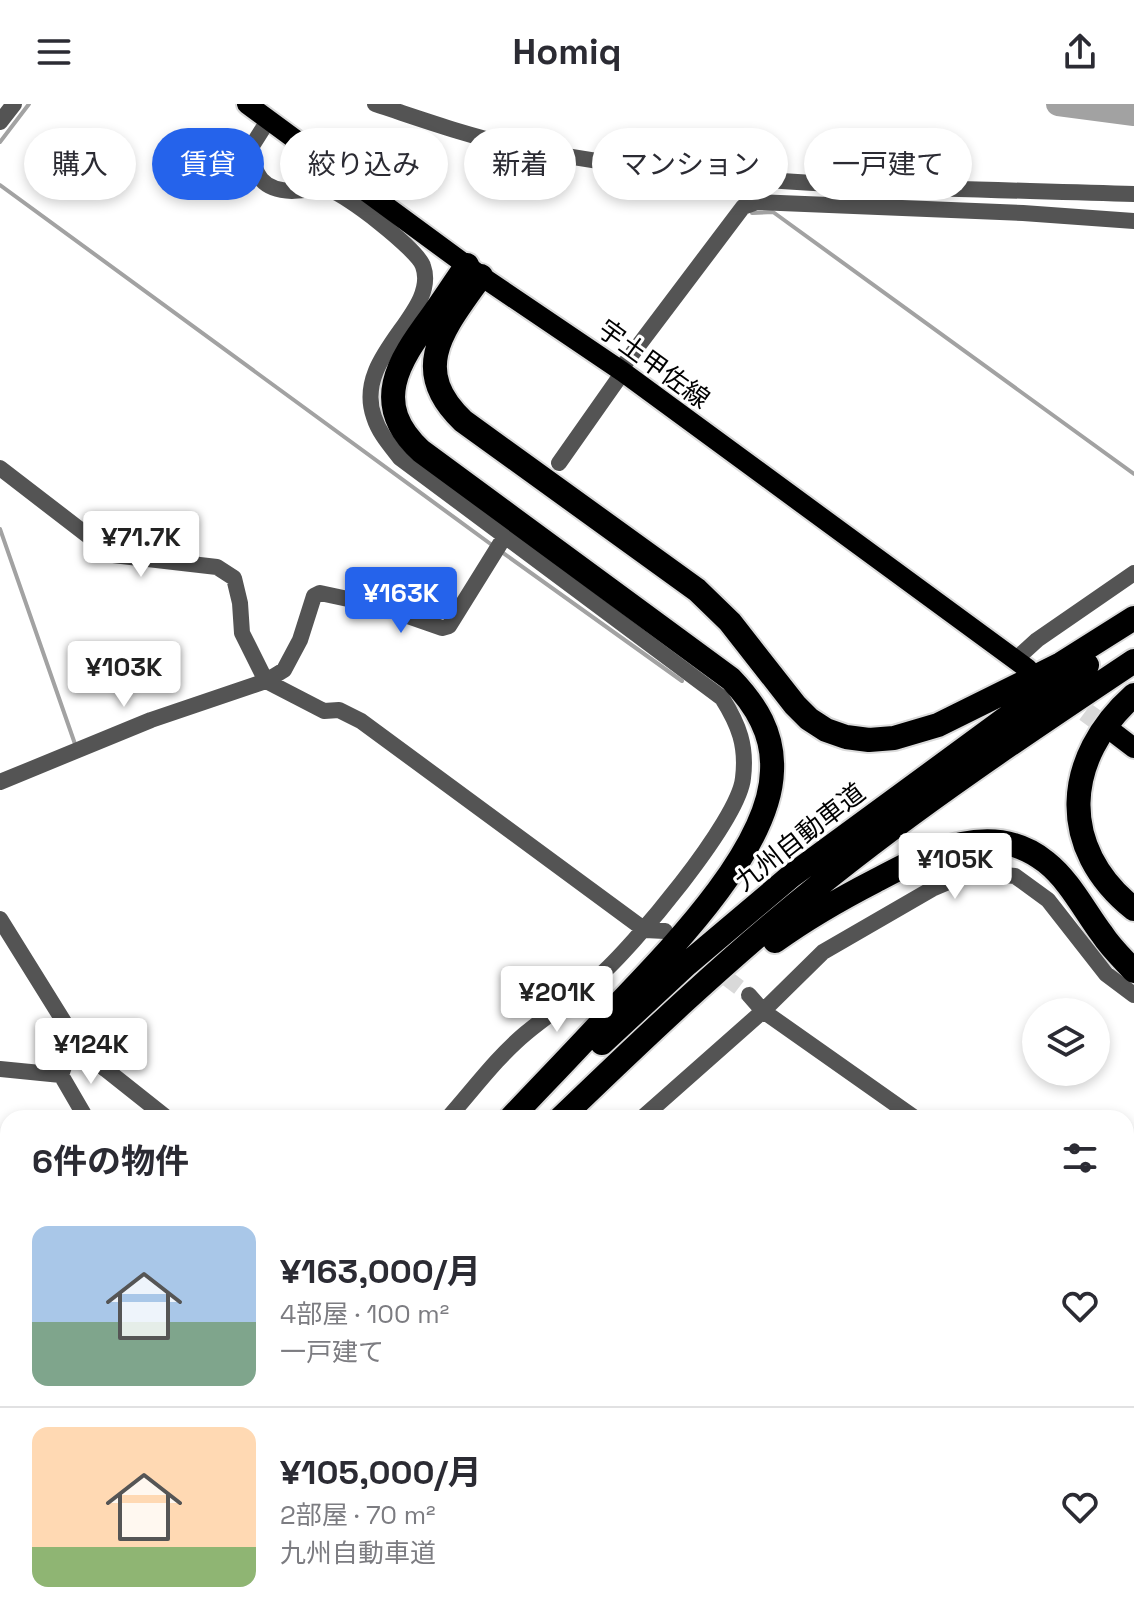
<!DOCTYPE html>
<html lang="ja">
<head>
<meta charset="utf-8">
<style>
  body { margin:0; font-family:"Space Grotesk","Noto Sans JP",sans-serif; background:#f2f2f3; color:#2b2b33; height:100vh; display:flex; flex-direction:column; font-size:30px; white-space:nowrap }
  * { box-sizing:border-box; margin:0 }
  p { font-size:26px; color:#7c7c81 }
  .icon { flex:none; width:44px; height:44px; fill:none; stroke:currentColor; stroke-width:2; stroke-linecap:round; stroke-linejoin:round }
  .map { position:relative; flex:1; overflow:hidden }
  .panel { position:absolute; left:0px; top:1006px; width:1134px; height:514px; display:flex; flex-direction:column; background:#fff; border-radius:24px 24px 0 0; box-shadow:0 4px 12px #0003 }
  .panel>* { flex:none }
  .top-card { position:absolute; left:24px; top:24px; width:1086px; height:72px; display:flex; gap:16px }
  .tools { position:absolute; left:1022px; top:894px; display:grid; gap:16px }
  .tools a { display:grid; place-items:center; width:88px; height:88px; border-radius:50%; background:#fff; box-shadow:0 4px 12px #0003; font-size:40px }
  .price { position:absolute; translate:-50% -68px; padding:0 18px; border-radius:8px; background:#fff; color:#222; font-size:26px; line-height:52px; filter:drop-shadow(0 2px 4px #0008) }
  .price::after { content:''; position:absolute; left:50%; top:48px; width:24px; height:18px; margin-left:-12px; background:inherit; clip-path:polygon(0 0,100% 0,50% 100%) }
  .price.selected { background:#2563eb; color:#fff }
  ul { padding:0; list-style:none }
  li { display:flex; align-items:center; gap:24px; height:200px; padding:0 32px }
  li+li { border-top:2px solid #e1e1e2 }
  li span { display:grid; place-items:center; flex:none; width:224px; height:160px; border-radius:16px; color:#555 }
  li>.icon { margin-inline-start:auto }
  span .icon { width:96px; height:96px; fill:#fffc; stroke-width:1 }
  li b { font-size:34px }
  h2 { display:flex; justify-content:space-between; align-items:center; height:96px; padding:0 32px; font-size:34px }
  .chip { padding:0 28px; border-radius:36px; background:#fff; box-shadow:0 4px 12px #0003; font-size:28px; line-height:72px }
  .chip.selected { background:#2563eb; color:#fff }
  header { display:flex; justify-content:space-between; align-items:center; height:104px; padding:0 32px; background:#fff; font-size:36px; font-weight:700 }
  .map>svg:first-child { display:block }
  .green { fill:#dbdbdb }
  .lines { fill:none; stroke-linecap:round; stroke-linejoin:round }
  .stream { stroke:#a2a2a2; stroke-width:4 }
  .river { stroke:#a2a2a2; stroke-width:24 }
  .minor-tunnel { stroke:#d9d9d9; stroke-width:16; stroke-dasharray:16 8; stroke-linecap:butt }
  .primary-tunnel { stroke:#d9d9d9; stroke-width:20; stroke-dasharray:20 10; stroke-linecap:butt }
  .primary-casing { stroke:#dbdbdb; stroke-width:24 }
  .motorway-casing { stroke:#dbdbdb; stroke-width:28 }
  .minor { stroke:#545454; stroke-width:16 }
  .tertiary { stroke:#545454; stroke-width:16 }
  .primary { stroke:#000; stroke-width:20 }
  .motorway { stroke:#000; stroke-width:24 }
  .labels { text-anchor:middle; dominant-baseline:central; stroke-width:6; stroke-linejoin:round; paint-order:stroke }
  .street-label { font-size:26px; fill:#000; stroke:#fff }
</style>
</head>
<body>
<header><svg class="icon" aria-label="menu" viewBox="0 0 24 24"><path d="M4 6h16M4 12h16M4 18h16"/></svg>Homiq<svg class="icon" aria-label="share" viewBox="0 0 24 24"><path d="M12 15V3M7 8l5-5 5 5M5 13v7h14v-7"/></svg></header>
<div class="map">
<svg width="1134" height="1519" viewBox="0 0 1134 1519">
  <rect width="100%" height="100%" fill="#fff"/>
  <path class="green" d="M0,1432L8,1433V1512H75L72,1519H0Z"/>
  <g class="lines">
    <path class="stream" d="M0,38L29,0
      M0,81L492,441
      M752,109L773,108L1134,370
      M0,425L75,640
      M499,446L682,577"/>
    <path class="river" d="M1058,0L1134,10"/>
    <path class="minor-tunnel" d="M669,830L749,891"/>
    <path class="primary-tunnel" d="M1061,590L1113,628"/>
    <defs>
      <path id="primary" d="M247,0L481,172L623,268L1028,565
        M1113,628L1134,644"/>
      <path id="motorway" d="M467,161C455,178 444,195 432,212C398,258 370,300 421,347L731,575C756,601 774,630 772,667C770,747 665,851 612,907C579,943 545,978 511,1014
        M481,172C446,222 407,264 463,317L697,486L730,518L795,601L809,615L826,626L846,633L869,636L894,634L938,621L1061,560L1134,514
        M1134,591C1063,654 1057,744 1134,805
        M775,837C807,814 840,795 875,777C928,749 991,714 1046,758C1070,777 1084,806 1102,830C1111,844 1123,855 1134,867
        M602,939L687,860L791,772L1005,615L1087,561
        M561,1014C644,934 728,854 818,782C918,701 1026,629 1134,557
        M117,1515L118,1512
        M142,1519L147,1512"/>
    </defs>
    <use href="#primary" class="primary-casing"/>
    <use href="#motorway" class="motorway-casing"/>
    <path class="minor" d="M375,0C421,15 468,32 515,42C718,85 928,83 1134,90
      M269,15L250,45C255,71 261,86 292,87C305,87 316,83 329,86C345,89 418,146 423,162C440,209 352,251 374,313C379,329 390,341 400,354L722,594C739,621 747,642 743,674C739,717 632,844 598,873C575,893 549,910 526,929C497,953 473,986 448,1014
      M0,18L14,0
      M620,266L743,103L757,98L1023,109L1134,117
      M559,359L623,268
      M0,364L113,451L217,463L234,474L240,499L242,529L266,577L324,607L339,606L361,617L645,826L665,827
      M1015,556L1037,536L1134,469
      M0,678L151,616L266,577L284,566L300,536L314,492L320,489L376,501L442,524L449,522L505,432
      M0,815L74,934L104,964
      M749,891L763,907L915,1014
      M0,965L61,971
      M61,971L86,1014
      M61,971L74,934
      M642,1014L763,907L823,848L932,785L972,768L1015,772L1048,796L1106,870L1134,891
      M1126,1167L1134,1173
      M1126,1323L1134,1312
      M386,1512L389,1519
      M200,1519L212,1512
      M233,1519V1512
      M609,1519L619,1512
      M984,1519L989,1512"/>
    <path class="tertiary" d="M104,964L167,1014
      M850,1512L859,1519"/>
    <use href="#primary" class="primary"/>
    <use href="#motorway" class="motorway"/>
  </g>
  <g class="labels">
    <g class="street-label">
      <text transform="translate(654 260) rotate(36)">宇土甲佐線</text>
      <text transform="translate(800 733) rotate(-38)">九州自動車道</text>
    </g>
  </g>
</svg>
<div class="tools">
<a><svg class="icon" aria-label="layers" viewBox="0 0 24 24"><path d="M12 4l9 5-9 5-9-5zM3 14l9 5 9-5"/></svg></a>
</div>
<b class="price" style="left:141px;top:475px">¥71.7K</b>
<b class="price selected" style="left:401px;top:531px">¥163K</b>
<b class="price" style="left:124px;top:605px">¥103K</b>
<b class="price" style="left:955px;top:797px">¥105K</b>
<b class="price" style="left:557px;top:930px">¥201K</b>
<b class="price" style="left:91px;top:982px">¥124K</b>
<div class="top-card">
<a class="chip">購入</a>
<a class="chip selected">賃貸</a>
<a class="chip">絞り込み</a>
<a class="chip">新着</a>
<a class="chip">マンション</a>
<a class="chip">一戸建て</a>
</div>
<section class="panel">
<h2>6件の物件<svg class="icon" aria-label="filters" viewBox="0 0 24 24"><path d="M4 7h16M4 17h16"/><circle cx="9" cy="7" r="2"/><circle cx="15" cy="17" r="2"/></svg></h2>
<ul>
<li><span style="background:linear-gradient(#a9c7e8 60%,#7fa58c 0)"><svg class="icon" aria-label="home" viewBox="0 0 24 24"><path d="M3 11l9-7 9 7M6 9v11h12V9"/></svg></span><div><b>¥163,000/月</b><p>4部屋 · 100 m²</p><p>一戸建て</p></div><svg class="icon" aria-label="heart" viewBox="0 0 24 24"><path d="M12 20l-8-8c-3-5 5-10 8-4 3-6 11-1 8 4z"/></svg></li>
<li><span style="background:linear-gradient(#ffd9b3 75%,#8fb573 0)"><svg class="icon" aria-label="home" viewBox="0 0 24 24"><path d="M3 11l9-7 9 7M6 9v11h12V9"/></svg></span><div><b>¥105,000/月</b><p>2部屋 · 70 m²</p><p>九州自動車道</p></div><svg class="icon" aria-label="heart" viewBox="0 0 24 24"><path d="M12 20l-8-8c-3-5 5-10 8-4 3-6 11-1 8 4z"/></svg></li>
</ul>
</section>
</div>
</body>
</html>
